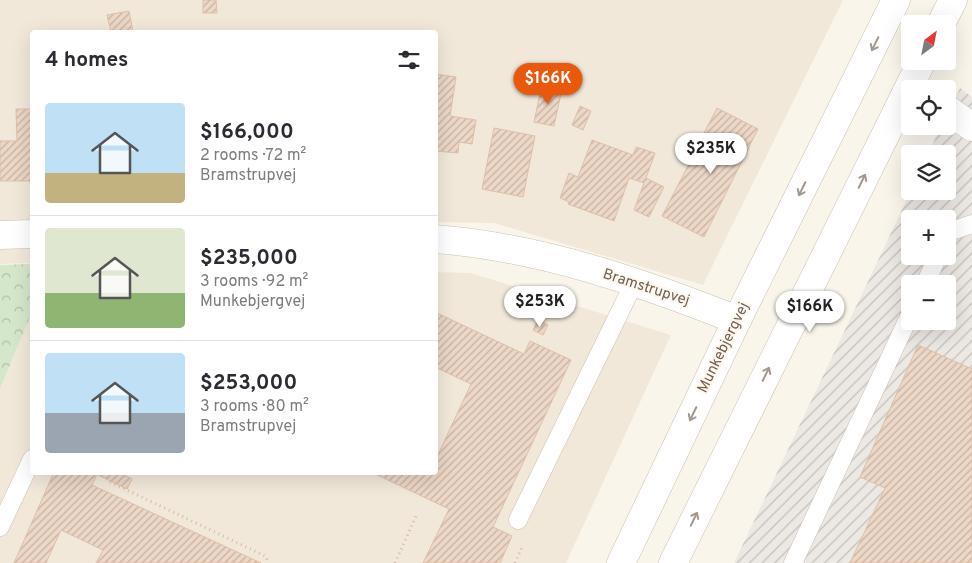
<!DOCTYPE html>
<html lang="en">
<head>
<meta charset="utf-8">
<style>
  body { margin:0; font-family:Overpass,sans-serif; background:#f2f2f3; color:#2b2b33; height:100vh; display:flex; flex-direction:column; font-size:19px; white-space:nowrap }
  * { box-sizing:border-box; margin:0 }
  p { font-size:16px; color:#7c7c81 }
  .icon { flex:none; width:28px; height:28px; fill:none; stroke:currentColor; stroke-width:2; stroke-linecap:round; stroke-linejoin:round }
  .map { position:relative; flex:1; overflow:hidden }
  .sheet { position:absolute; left:30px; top:30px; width:408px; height:445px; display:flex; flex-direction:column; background:#fff; border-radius:5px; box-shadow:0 5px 20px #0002 }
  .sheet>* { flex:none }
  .needle { width:32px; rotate:32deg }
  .tools { position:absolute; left:901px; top:15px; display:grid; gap:10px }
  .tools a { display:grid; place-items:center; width:55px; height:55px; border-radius:5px; background:#fff; box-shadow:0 5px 20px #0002; font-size:25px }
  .price { position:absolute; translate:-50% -42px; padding:0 11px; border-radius:18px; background:#fff; color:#222; font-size:16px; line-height:32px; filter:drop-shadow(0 1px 2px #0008) }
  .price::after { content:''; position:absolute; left:50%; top:30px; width:15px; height:11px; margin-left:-8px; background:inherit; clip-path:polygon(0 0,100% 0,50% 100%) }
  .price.selected { background:#ea580c; color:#fff }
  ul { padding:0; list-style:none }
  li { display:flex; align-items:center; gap:15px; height:125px; padding:0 15px }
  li+li { border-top:1px solid #e1e1e2 }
  li span { display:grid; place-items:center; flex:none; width:140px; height:100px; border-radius:5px; color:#555 }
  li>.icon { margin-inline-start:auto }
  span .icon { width:60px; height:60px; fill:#fffc; stroke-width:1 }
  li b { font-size:21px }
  h2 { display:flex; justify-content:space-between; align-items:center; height:60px; padding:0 15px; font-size:21px }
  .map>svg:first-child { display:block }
  .residential { fill:#f1e8da }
  .industrial { fill:url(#industrial-furrows); fill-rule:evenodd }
  .forest { fill:url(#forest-crowns) }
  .building { fill:url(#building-hatch); stroke:#debfa8 }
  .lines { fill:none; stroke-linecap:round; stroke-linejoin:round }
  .service-casing { stroke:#ccbeb2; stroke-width:19 }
  .minor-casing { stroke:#ccbeb2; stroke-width:29 }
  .tertiary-casing { stroke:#ccbeb2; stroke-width:29 }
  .path { stroke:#d2bba9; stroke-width:3; stroke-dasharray:1 4; stroke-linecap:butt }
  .service { stroke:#fff; stroke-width:18 }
  .minor { stroke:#fff; stroke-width:28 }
  .tertiary { stroke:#fff; stroke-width:28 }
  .oneway { stroke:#a4978e }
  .labels { text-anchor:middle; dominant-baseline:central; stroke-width:4.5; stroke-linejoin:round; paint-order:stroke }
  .street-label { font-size:15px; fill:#735f51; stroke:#fdf9f1 }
</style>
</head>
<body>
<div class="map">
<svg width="972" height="563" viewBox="0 0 972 563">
  <defs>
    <pattern id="industrial-furrows" width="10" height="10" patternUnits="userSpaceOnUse" patternTransform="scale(1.25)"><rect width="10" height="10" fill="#ece8e3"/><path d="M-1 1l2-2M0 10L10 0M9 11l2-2" fill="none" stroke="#c4bfba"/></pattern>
    <pattern id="forest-crowns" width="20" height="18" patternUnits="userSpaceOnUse" patternTransform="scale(1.25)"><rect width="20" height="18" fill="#d5e7cb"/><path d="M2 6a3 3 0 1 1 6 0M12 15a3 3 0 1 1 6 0" fill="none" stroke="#b1bea7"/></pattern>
    <pattern id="building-hatch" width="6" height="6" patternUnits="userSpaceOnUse" patternTransform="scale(1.25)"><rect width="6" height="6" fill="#edd7c6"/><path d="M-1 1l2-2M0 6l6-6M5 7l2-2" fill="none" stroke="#c4b2a3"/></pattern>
  </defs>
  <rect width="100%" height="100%" fill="#faf5eb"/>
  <path class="residential" d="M0,0H843L703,285L494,223L435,222V32H32V263L0,264Z
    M435,272L471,273L671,335L566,563H0V389L32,312V472H435Z"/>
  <path class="industrial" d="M960,88L972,97V563H734L911,191H948V154H928L941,126H948V114ZM910,219H948V256H910ZM910,284H948V321H910Z"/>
  <path class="forest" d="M32,264V312L0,389V265Z"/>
  <path class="building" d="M203,0H216L217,13H203Z
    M129,11L133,32H111L107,15Z
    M435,74L456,77L450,116L476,120L472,144L459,142L458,153L436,151L435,157Z
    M542,84L562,89L554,126L534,122Z
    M580,106L591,111L583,130L572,125Z
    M717,108L758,129L704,237L662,216L692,158L709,167L721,142L704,133Z
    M16,109H32V181H0V141H17Z
    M494,128L535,136L523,197L482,189Z
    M592,140L633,155L636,147L655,153L646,178L664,187L649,217L634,210L644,183L629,178L614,221L568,204L569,202L560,198L569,173L578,177Z
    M435,312L524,354L530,341L571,360L493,527L512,536L500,563H423L449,509L371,472H435V461L471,384L435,367Z
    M538,320L548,325L543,335L533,330Z
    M918,345L972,369V563H850L885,488L860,477Z
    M54,472H98L92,485L261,563H96L103,550L61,530L46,563H14Z
    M100,472H118L132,479L127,489L98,475Z"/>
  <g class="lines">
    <defs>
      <path id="service" d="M948,235L949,232L972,224
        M925,284L938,256
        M518,520L634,283
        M0,527L32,459
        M793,563L910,315"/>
      <path id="minor" d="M948,110L972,127
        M0,235L32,234
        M435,239C539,247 641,282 737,320"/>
      <path id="tertiary" d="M941,24L953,0
        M621,563L737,320L896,0
        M673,563L922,61"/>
    </defs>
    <use href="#service" class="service-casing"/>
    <use href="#minor" class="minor-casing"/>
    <use href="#tertiary" class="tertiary-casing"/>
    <path class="path" d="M110,482L265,556L269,563
      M395,563L416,516
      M515,563L523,545"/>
    <use href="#service" class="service"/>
    <use href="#minor" class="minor"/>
    <use href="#tertiary" class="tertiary"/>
  </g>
  <defs><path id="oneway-shaft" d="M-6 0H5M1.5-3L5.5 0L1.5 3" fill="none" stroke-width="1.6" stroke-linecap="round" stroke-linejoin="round" transform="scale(1.25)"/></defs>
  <g class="oneway">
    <use href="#oneway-shaft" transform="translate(875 44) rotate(116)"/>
    <use href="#oneway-shaft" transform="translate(862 181) rotate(-64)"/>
    <use href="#oneway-shaft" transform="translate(802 189) rotate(116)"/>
    <use href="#oneway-shaft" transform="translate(766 374) rotate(-64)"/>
    <use href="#oneway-shaft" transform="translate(693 414) rotate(116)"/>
    <use href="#oneway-shaft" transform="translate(694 519) rotate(-64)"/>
  </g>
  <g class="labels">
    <g class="street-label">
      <text transform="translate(646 288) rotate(18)">Bramstrupvej</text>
      <text transform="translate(724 348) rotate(-64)">Munkebjergvej</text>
    </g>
  </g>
</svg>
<div class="tools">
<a><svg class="needle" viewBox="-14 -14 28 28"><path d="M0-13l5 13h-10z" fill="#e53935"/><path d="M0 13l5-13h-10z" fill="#7c7c81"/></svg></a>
<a><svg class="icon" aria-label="locate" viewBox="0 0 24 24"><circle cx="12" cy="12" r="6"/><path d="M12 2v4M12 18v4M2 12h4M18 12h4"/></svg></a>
<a><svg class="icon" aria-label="layers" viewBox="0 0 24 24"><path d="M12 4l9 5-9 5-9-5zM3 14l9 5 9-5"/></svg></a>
<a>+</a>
<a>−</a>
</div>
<b class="price selected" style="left:548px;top:105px">$166K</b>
<b class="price" style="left:711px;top:175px">$235K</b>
<b class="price" style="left:540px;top:328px">$253K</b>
<b class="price" style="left:810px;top:333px">$166K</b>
<section class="sheet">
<h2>4 homes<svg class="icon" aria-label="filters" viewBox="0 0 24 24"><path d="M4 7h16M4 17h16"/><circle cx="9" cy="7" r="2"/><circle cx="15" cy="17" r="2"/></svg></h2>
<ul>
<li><span style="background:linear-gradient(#bfe0f5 70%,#c2b280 0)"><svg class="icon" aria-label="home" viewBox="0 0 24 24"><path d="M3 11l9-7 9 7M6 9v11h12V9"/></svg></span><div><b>$166,000</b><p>2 rooms · 72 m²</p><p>Bramstrupvej</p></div></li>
<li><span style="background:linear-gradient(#dfe7d0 65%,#8fb573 0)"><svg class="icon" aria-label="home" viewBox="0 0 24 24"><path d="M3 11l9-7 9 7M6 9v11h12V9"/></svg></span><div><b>$235,000</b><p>3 rooms · 92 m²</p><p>Munkebjergvej</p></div></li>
<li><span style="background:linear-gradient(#bfe0f5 60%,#9aa5b1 0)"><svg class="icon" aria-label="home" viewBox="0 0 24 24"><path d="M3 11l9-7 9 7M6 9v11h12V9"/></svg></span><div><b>$253,000</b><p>3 rooms · 80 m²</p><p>Bramstrupvej</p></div></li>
</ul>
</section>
</div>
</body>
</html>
